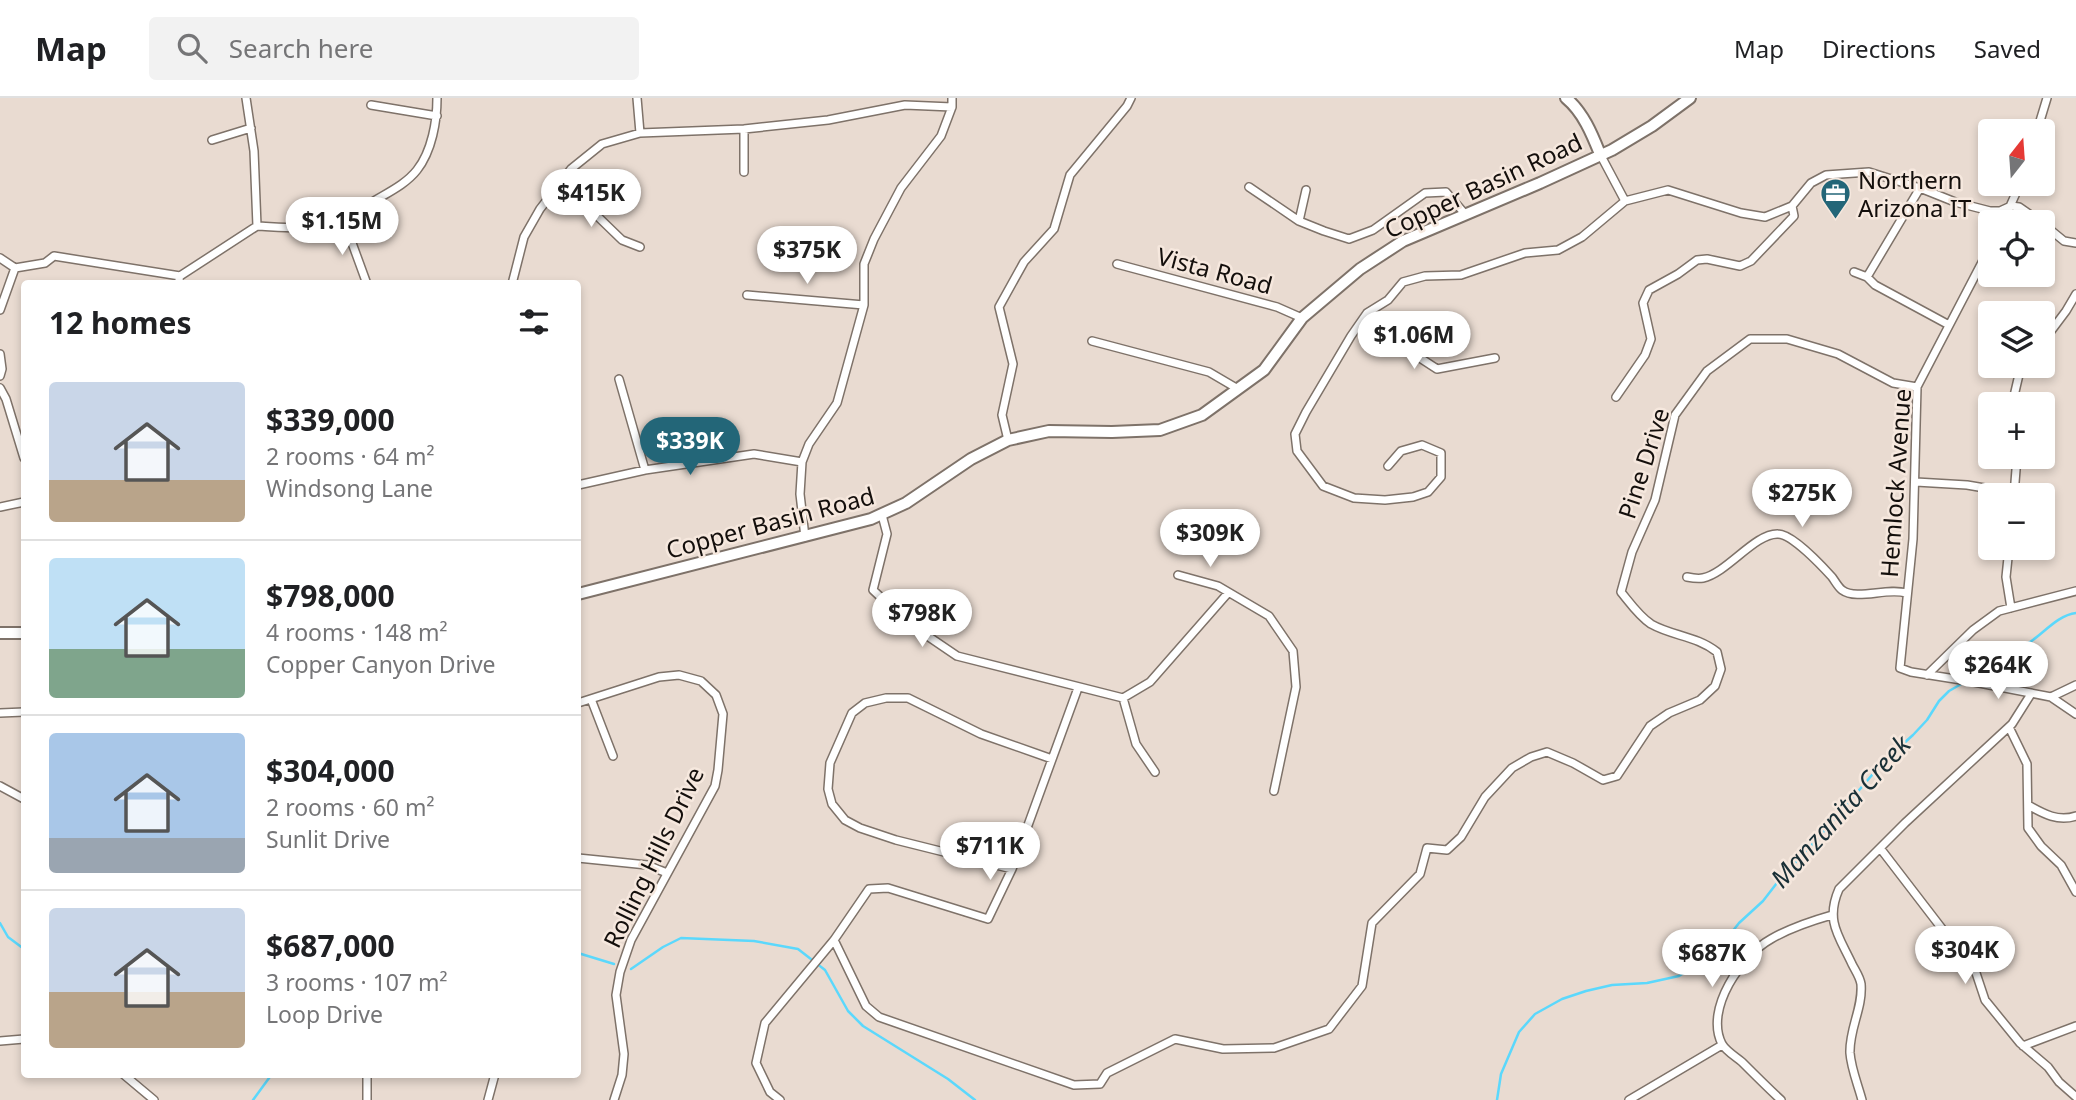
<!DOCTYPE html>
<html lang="en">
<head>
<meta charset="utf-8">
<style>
  body { margin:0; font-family:"Noto Sans",sans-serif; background:#f2f2f2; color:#202124; height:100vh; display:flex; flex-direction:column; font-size:26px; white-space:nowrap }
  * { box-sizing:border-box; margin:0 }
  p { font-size:23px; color:#757577 }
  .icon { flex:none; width:38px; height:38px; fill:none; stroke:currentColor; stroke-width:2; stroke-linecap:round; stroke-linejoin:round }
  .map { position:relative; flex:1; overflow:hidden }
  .panel { position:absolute; left:21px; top:182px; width:560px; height:798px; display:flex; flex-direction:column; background:#fff; border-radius:7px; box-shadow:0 4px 10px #0003 }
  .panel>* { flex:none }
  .needle { width:46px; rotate:17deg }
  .buttons { position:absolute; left:1978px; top:21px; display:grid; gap:14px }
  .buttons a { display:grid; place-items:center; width:77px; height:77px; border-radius:7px; background:#fff; box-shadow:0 4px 10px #0003; font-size:35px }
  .price { position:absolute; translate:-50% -60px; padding:0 16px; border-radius:24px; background:#fff; color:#222; font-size:23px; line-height:46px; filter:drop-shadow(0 2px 4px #0008) }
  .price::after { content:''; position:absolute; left:50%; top:42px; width:21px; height:16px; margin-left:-10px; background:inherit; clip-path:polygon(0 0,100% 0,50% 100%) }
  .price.active { background:#236678; color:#fff }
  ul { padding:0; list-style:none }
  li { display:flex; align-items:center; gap:21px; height:175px; padding:0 28px }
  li+li { border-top:2px solid #e0e0e0 }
  li span { display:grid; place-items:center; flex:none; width:196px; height:140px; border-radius:7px; color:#555 }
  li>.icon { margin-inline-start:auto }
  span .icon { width:84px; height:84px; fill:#fffc; stroke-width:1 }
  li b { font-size:30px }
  h2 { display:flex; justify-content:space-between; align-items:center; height:84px; padding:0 28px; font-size:30px }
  header { display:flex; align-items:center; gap:42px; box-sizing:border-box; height:98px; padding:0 35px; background:#fff; border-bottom:2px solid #e0e0e0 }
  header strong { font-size:33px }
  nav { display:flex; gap:38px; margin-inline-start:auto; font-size:24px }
  .search { width:490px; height:63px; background:#f2f2f2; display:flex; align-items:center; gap:18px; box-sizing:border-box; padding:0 24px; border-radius:7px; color:#757577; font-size:26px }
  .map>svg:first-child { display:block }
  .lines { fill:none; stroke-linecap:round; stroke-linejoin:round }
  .stream { stroke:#5bd8fc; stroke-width:2.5 }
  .street-casing { stroke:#7e7269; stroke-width:10 }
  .secondary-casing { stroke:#7e7269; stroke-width:14 }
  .street { stroke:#fff; stroke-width:7 }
  .secondary { stroke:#fff; stroke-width:10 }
  .labels { text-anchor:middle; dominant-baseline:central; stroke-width:5; stroke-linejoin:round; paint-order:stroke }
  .poi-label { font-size:24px; fill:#140f0c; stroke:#f6e8de; text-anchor:start }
  .street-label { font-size:24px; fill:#140f0c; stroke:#f6e8de }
  .water-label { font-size:26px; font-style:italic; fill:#192f36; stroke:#f6e8de }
</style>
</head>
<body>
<header>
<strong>Map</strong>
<div class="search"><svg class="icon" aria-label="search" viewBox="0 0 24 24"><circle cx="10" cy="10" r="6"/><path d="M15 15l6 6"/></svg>Search here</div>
<nav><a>Map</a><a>Directions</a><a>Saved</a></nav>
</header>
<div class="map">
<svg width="2076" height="1002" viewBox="0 0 2076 1002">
  <rect width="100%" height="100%" fill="#e9dbd1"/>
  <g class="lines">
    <path class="stream" d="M1969,582C1990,570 2011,558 2030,544C2044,535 2058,517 2076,515
      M0,825L8,839L24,851
      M578,855L614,866
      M631,871L663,849L681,840L754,843L798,851L825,872L848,913L863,928L948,981L975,1002
      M253,1002L272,976
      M1497,1002L1501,976L1519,934L1535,916L1562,901L1586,893L1612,887L1647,885L1679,878L1705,862L1721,848L1739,825L1763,803L1780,781L1818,740L1884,663L1913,637L1927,622L1939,603L1949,593L1963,585"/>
    <defs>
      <path id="street" d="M637,0L640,35
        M371,7L437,18
        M744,31V74
        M2037,33L2047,0
        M212,42L251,30
        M1600,56L1625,103
        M561,83L622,142L640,149
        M1249,89L1299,123L1324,133L1349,141L1373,132L1425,95L1446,94L1465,116
        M344,123L367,186
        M1299,123L1306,92
        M2003,124L2020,86
        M2042,125L2064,143L2076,145
        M257,128C281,129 308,132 332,126C348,122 361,112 374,103C389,94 406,86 417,72C432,53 437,23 437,0
        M1990,149L1917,289L1913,441L1900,570L1911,574L1974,584L2051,599L2076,616
        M0,160L15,170
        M1117,166L1277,209L1302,220
        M15,170L45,165L54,158L180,178
        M1854,174L1867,179L1920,90
        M1867,179L1875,187L1949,227
        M178,186L180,178L257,128L254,53L246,0
        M512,186L524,139L540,111L571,71L602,46L640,35L744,31L828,22L905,7L952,9
        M747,197L864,207
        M0,212L15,170
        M1362,225L1375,228L1395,218L1410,221L1415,230L1417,258L1437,271L1495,260
        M1092,243L1209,274L1238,291
        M2042,245L2066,213L2076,196
        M0,256L2,271L0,278
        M619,281L645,372
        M0,290L6,301L24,360
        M1616,299L1645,257L1651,241L1643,205L1649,192L1678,176L1697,162L1707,161L1740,168L1751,163L1794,118L1792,108
        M2016,306L2014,298L2021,268
        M1008,342L1002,317L1013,266L999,209L1024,164L1054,131L1070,77L1127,8L1131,0
        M1388,368L1401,353L1422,347L1441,355V379L1428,394L1413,399L1385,402L1354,400L1323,388L1297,353L1295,336L1306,314L1351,238L1367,215L1388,202L1403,184L1425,178L1461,177L1525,155L1558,152L1582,139L1625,103L1668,92L1741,115L1765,119L1792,108L1811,85L1826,77L1869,74L1920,90L1955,104L1990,113H2000L2011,108L2019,109L2041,124
        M1916,384L1967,387L2014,395
        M578,387L645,372L754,356L802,364
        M2014,397L2017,359
        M0,409L24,404
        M882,417L887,436L873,492L907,524L957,558L1123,600L1150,584L1228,495
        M805,439L800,396L802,364L809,346L837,305L864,207V166L874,141L901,90L941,38L952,9V0
        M2009,450L2006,479L2011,510
        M1178,477L1218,488L1269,518L1293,553L1296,589L1274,693
        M1687,479C1692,480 1698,481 1703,480C1727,475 1755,435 1778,436C1792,436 1822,468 1832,479C1835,483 1838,489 1842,492C1857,503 1887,489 1906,495
        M1927,577L1973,532L1999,513L2076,493
        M2051,599L2076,587
        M1123,600L1136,646L1155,674
        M591,601L613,658
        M578,605L659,579L679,577L701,583L716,597L723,616L718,672L715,688L631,842L620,874L616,897L624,956L622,977L614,1002
        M0,615L24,614
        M2009,629L2027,666L2028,730L2041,748L2061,767L2076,794
        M0,688L24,701
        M2028,707C2044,716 2058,724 2076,718
        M1880,750L1976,875L1985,902L2020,945L2048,969L2059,984L2076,999
        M578,760L647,767L667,775
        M1012,771L896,742L860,730L845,722L832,706L828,691L830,665L852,615L865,605L886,600H908L981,636L1052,661
        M834,842L866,908L879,919L1074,987L1100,986L1107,975L1175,941L1223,951L1274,950L1329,931L1362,888L1372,825L1420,776L1427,750L1447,752L1461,739L1485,699L1512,670L1531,659L1547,654L1573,665L1603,682L1617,678L1650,628L1669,615L1700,602L1715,588L1721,571L1717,554C1697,538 1672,538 1651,526C1639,518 1630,505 1621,494L1632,454L1655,402L1675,317L1707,273L1750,241H1787L1838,256L1893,285L1917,289
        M0,943L24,941
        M2023,948L2076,928
        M123,976L154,1002
        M367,1002V976
        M488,1002L495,976
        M780,1002L770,994L756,965L765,925L834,842L869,791L888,790L988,821L1012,771L1078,590
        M1629,1002L1722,947
        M1781,1002C1768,990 1755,977 1742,964C1736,959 1726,953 1722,946C1704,911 1742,857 1771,841C1790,830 1811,823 1832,817
        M1862,1002C1858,987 1851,970 1850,955C1849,931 1863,910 1861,886C1860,879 1855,872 1852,866C1839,838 1825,823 1839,791L1905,725L2012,626L2031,596"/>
      <path id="secondary" d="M1566,0C1583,14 1592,36 1600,56
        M578,496L871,421L906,405L971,361L1008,342L1049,333L1112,334L1160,332L1202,317L1264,272L1302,220L1360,171L1403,143L1540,85L1612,52L1652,28L1690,0
        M0,535H24"/>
    </defs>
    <use href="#street" class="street-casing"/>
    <use href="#secondary" class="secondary-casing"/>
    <use href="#street" class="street"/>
    <use href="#secondary" class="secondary"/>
  </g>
  <defs>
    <symbol id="office-pin" viewBox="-11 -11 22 30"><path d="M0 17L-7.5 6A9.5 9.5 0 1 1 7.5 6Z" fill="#236678" stroke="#f6e8de"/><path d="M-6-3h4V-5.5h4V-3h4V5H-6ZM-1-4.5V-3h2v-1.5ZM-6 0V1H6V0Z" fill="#fff"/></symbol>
  </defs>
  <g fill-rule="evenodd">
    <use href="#office-pin" x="1818" y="78" width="35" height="47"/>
  </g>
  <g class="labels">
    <g class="poi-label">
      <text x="1858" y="81">Northern<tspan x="1858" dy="28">Arizona IT</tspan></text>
    </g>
    <g class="street-label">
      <text transform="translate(1483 87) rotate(-25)">Copper Basin Road</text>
      <text transform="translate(1215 172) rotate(15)">Vista Road</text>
      <text transform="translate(1643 365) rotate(-72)">Pine Drive</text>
      <text transform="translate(1895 385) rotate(-86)">Hemlock Avenue</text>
      <text transform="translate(770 424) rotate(-15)">Copper Basin Road</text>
      <text transform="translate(653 759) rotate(-64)">Rolling Hills Drive</text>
    </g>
    <g class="water-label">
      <text transform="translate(1840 713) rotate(-48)">Manzanita Creek</text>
    </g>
  </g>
</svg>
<div class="buttons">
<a><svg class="needle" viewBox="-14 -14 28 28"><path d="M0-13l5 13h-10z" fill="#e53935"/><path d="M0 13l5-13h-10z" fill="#757577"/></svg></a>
<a><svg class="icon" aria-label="locate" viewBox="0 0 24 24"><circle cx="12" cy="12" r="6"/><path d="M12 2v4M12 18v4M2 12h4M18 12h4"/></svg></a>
<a><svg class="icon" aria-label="layers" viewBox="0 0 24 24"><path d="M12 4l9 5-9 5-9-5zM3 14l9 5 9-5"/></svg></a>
<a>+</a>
<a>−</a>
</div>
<b class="price" style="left:591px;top:131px">$415K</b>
<b class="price" style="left:342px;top:159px">$1.15M</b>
<b class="price" style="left:807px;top:188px">$375K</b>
<b class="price" style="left:1414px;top:273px">$1.06M</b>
<b class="price active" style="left:690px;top:379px">$339K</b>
<b class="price" style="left:1802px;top:431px">$275K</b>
<b class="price" style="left:1210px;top:471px">$309K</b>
<b class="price" style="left:922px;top:551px">$798K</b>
<b class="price" style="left:1998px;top:603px">$264K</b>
<b class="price" style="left:990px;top:784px">$711K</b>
<b class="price" style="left:1965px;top:888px">$304K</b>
<b class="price" style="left:1712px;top:891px">$687K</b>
<section class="panel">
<h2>12 homes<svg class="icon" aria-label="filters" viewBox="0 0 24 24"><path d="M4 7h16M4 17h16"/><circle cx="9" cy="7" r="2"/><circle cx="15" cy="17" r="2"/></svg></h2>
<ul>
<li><span style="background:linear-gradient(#c9d6e8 70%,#b9a48a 0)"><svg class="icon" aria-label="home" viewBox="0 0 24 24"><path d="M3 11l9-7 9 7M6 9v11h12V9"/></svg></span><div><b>$339,000</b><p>2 rooms · 64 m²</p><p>Windsong Lane</p></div></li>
<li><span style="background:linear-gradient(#bfe0f5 65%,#7fa58c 0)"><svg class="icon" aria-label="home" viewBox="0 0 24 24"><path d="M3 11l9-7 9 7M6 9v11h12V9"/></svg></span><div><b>$798,000</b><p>4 rooms · 148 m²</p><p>Copper Canyon Drive</p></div></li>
<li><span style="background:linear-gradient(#a9c7e8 75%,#9aa5b1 0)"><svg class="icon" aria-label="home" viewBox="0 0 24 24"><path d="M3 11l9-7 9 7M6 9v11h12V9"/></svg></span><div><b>$304,000</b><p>2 rooms · 60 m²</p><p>Sunlit Drive</p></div></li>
<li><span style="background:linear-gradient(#c9d6e8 60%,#b9a48a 0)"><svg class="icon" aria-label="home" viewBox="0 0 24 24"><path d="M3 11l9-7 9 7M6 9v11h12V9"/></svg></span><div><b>$687,000</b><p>3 rooms · 107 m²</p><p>Loop Drive</p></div></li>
</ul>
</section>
</div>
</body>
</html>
